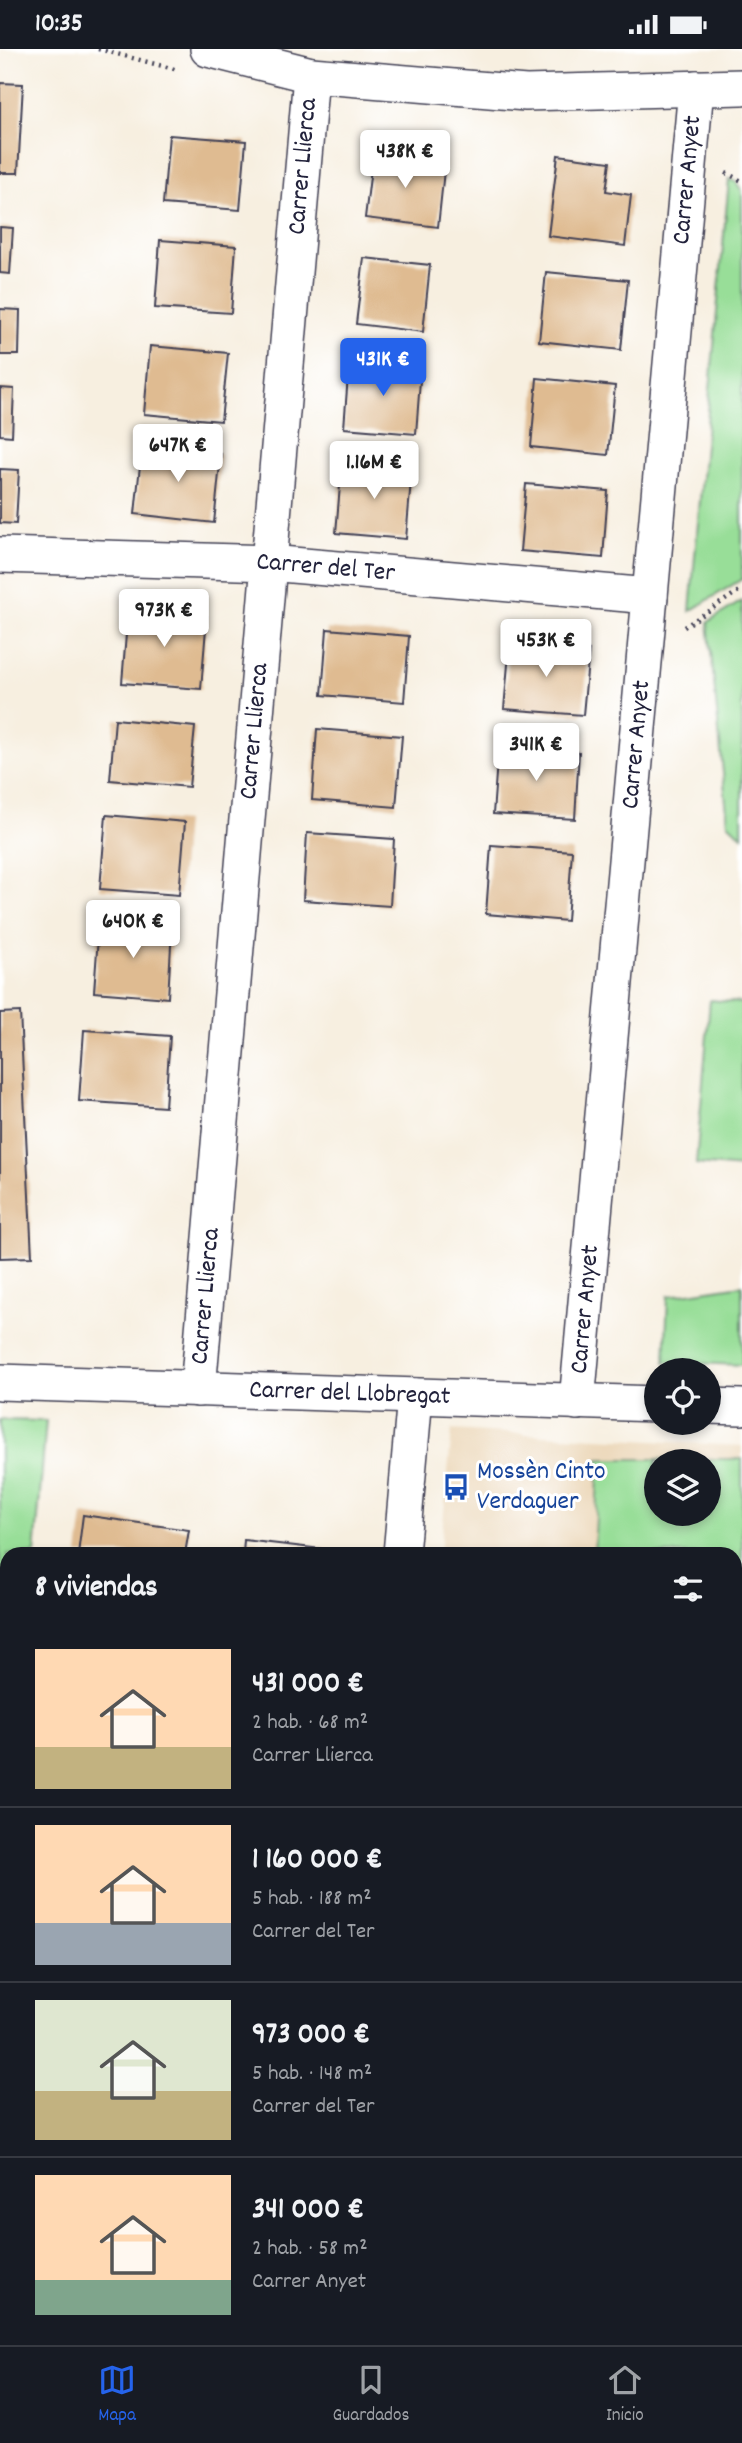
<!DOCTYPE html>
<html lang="es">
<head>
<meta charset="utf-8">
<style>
  body { margin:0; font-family:Dekko,sans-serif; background:#242831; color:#f1f3f6; height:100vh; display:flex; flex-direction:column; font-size:26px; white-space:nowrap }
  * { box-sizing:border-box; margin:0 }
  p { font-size:23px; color:#9ea1a6 }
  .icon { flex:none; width:38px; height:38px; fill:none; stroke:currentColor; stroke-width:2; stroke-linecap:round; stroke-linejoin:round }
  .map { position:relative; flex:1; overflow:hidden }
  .panel { position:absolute; left:0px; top:1498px; width:742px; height:798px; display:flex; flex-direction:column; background:#171b24; border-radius:21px 21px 0 0; box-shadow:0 4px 10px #0003 }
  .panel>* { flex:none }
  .fabs { position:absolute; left:644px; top:1309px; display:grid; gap:14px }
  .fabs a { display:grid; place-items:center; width:77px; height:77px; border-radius:50%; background:#171b24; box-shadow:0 4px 10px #0003; font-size:35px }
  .price { position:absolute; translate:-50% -60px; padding:0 16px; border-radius:7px; background:#fff; color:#222; font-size:23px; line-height:46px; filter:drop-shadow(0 2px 4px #0008) }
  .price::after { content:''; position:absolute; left:50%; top:42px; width:21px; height:16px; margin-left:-10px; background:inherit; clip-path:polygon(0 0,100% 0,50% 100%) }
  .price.current { background:#2563eb; color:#fff }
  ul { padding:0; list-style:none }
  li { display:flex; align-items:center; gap:21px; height:175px; padding:0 35px }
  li+li { border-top:2px solid #363941 }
  li span { display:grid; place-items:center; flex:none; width:196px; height:140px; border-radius:0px; color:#555 }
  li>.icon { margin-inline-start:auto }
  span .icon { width:84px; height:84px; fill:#fffc; stroke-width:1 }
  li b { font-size:30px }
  h2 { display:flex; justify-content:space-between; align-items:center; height:84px; padding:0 35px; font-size:30px }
  .status { display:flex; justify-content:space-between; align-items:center; height:49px; padding:0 35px; background:#171b24; direction:ltr }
  .status svg { height:19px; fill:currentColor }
  .tabs { display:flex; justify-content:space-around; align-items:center; height:98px; border-top:2px solid #363941; background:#171b24; font-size:19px; color:#9ea1a6 }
  .tabs a { display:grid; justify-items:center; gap:4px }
  .tabs .current { color:#2563eb }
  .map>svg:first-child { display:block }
  .built { fill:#ecd8ba; fill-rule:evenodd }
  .green { fill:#98de98; stroke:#5d806a; stroke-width:2; fill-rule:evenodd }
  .park { fill:url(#park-tufts); stroke:#5d806a; stroke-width:2 }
  .building { fill:#dfbb91 }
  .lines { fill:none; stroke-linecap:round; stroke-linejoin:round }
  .street-casing { stroke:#424154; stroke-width:38 }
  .path { stroke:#424154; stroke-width:4.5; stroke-dasharray:2 5; stroke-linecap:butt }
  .street { stroke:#fff; stroke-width:35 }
  .labels { text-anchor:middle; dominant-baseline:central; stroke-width:6; stroke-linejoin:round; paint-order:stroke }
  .street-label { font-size:26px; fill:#22223b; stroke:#fff }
  .transit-label { font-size:26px; fill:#164399; stroke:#fff; text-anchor:start }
</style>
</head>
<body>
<div class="status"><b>10:35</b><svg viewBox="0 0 49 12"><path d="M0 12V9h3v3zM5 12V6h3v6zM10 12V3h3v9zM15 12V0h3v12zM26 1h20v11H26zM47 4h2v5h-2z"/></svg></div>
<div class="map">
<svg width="742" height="2296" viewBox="0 0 742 2296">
  <defs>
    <pattern id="park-tufts" width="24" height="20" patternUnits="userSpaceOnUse" patternTransform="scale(1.75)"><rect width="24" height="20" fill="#98de98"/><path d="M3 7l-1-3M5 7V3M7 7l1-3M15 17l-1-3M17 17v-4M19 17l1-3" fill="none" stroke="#83be84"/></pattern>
  </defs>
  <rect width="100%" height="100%" fill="#fff"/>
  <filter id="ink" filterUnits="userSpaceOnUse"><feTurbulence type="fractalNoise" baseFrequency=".0143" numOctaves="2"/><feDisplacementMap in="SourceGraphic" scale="14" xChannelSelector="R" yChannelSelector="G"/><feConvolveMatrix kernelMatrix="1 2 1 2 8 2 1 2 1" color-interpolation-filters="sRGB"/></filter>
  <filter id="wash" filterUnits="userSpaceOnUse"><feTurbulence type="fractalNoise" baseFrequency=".00686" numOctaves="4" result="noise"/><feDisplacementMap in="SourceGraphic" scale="28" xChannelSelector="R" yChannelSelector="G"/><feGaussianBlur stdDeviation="1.57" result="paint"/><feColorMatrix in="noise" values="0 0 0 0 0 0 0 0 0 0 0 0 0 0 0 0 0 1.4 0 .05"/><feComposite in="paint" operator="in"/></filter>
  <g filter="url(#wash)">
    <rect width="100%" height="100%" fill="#f7efe0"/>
    <path class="built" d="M452,1381L742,1397V2115L735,2114V1505H440ZM656,1412H709V1465H656Z"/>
    <path class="green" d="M729,130L736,133L742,142V530L690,562Z
      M742,552V787L728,774L708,573Z
      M710,951L742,954V1119L696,1115Z
      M742,1236V1316L665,1313L668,1247Z
      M0,1371L46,1372L35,1505H7V1624L0,1623Z
      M599,1410H742V1645L735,1644V1505H594ZM656,1412H709V1465H656Z
      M0,1642L7,1643V1793L0,1792Z"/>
    <path class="park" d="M0,1852H7V1931L0,2004Z"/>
    <g id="blocks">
      <path class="building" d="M0,34L23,35L18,124H0Z
        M169,86L246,92L240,161L163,155Z
        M373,103L445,112L438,178L365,169Z
        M558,106L610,113L606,142L631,146L625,197L548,187Z
        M0,178L13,179L10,225L0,224Z
        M160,191L236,197L231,264L155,259Z
        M364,209L430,216L423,283L356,275Z
        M546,223L628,231L621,301L539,292Z
        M0,260L20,261L19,306H0Z
        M150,297L228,304L221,372L144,365Z
        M349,313L421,318L416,385L344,379Z
        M537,329L615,337L608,406L531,398Z
        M0,339L14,340L12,387L0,386Z
        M142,397L221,405L214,474L135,465Z
        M342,413L412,419L406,490L336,484Z
        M0,420L19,421L16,475L0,474Z
        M526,435L608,442L603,509L520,502Z
        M128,561L207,567L201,640L122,634Z
        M327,580L409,587L404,653L322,646Z
        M510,593L589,601L583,666L504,660Z
        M115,670L195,678L189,738L110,731Z
        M317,680L402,687L396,758L312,751Z
        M498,698L579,703L575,770L493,765Z
        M106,766L185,773L179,846L100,840Z
        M307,784L394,790L390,857L303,851Z
        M491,796L572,802L567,872L486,865Z
        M99,874L172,879L168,949L94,943Z
        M20,963L32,1208L0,1209V964Z
        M84,981L170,987L165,1058L79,1052Z
        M83,1466L189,1481L185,1505H78Z
        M244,1491L347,1503V1505H243Z
        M735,2047L742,2048V2100H735Z
        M735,2181L742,2182V2271H735Z
        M5,2264H7V2289H70L69,2296H3Z
        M106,2289H171L170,2296H105Z
        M210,2289H283L282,2296H210Z"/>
    </g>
  </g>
  <g filter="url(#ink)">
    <use href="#blocks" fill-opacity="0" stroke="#424154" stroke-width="2"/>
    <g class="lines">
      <defs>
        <g id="street">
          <path d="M208,0L311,26L526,44L742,38"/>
          <path id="s1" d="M0,506L269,514L650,547"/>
          <path id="s2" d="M0,1333L656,1355"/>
          <path id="s3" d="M198,1340L311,26"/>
          <path id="s4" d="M577,1353L696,39"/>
          <path d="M709,1357L742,1358"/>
          <path d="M401,1505L415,1347"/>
          <path d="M0,1817H7"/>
          <path d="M735,2167H742"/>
          <path d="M0,2201L7,2202"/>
          <path d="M327,2296V2289"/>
        </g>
      </defs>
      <use href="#street" class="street-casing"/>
      <path class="path" d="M98,0L178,21
        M726,124L742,132
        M684,578L742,540
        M0,1631L7,1632"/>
      <use href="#street" class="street"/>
    </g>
  </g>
  <defs>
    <symbol id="bus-bare" viewBox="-9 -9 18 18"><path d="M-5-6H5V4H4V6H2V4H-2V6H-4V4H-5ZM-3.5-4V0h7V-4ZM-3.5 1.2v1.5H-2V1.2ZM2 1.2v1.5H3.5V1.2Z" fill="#1a4fb4" stroke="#fff" stroke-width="2.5" paint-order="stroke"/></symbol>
  </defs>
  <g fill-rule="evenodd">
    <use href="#bus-bare" x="437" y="1419" width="38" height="38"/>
  </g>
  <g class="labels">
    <g class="street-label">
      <text stroke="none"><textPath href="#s3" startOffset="1227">Carrer Llierca</textPath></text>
      <text stroke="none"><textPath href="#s4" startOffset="1227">Carrer Anyet</textPath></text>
      <text stroke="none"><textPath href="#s1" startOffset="326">Carrer del Ter</textPath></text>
      <text stroke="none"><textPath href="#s3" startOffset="660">Carrer Llierca</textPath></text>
      <text stroke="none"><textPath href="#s4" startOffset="660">Carrer Anyet</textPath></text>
      <text stroke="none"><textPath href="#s3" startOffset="93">Carrer Llierca</textPath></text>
      <text stroke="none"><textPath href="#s4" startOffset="93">Carrer Anyet</textPath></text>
      <text stroke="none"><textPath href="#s2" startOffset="350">Carrer del Llobregat</textPath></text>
    </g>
    <g class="transit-label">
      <text x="477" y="1423">Mossèn Cinto<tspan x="477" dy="30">Verdaguer</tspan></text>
    </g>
  </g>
</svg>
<div class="fabs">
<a><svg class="icon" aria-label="locate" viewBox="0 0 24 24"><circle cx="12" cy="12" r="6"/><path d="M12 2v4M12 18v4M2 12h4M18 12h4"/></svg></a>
<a><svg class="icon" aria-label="layers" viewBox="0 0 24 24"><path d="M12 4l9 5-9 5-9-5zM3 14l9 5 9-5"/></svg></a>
</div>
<b class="price" style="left:405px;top:141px">438K €</b>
<b class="price current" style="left:383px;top:349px">431K €</b>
<b class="price" style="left:178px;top:435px">647K €</b>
<b class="price" style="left:374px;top:452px">1.16M €</b>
<b class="price" style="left:164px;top:600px">973K €</b>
<b class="price" style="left:546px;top:630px">453K €</b>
<b class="price" style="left:536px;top:734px">341K €</b>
<b class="price" style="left:133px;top:911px">640K €</b>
<section class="panel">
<h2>8 viviendas<svg class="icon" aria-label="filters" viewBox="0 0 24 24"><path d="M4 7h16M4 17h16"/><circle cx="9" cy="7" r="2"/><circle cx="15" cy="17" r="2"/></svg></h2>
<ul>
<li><span style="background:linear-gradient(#ffd9b3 70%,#c2b280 0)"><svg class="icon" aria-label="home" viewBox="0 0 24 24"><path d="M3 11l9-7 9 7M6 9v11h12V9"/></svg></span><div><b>431 000 €</b><p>2 hab. · 68 m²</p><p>Carrer Llierca</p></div></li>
<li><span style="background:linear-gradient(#ffd9b3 70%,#9aa5b1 0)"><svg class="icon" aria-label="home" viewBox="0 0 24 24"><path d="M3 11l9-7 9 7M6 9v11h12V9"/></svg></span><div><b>1 160 000 €</b><p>5 hab. · 188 m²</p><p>Carrer del Ter</p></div></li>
<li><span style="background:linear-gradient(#dfe7d0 65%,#c2b280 0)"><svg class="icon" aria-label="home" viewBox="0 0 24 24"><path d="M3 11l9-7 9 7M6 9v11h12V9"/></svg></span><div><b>973 000 €</b><p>5 hab. · 148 m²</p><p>Carrer del Ter</p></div></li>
<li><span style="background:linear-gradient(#ffd9b3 75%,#7fa58c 0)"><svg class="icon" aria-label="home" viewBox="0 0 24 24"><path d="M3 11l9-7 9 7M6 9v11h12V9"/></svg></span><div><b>341 000 €</b><p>2 hab. · 58 m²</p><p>Carrer Anyet</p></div></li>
</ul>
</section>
</div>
<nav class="tabs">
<a class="current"><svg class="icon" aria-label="map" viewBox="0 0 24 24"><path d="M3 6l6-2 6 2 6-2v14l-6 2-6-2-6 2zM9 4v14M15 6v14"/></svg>Mapa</a>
<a><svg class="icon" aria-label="saved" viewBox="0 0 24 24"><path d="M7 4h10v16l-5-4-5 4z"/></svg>Guardados</a>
<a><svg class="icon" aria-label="home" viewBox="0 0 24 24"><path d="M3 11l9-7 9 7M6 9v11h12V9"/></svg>Inicio</a>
</nav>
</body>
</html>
